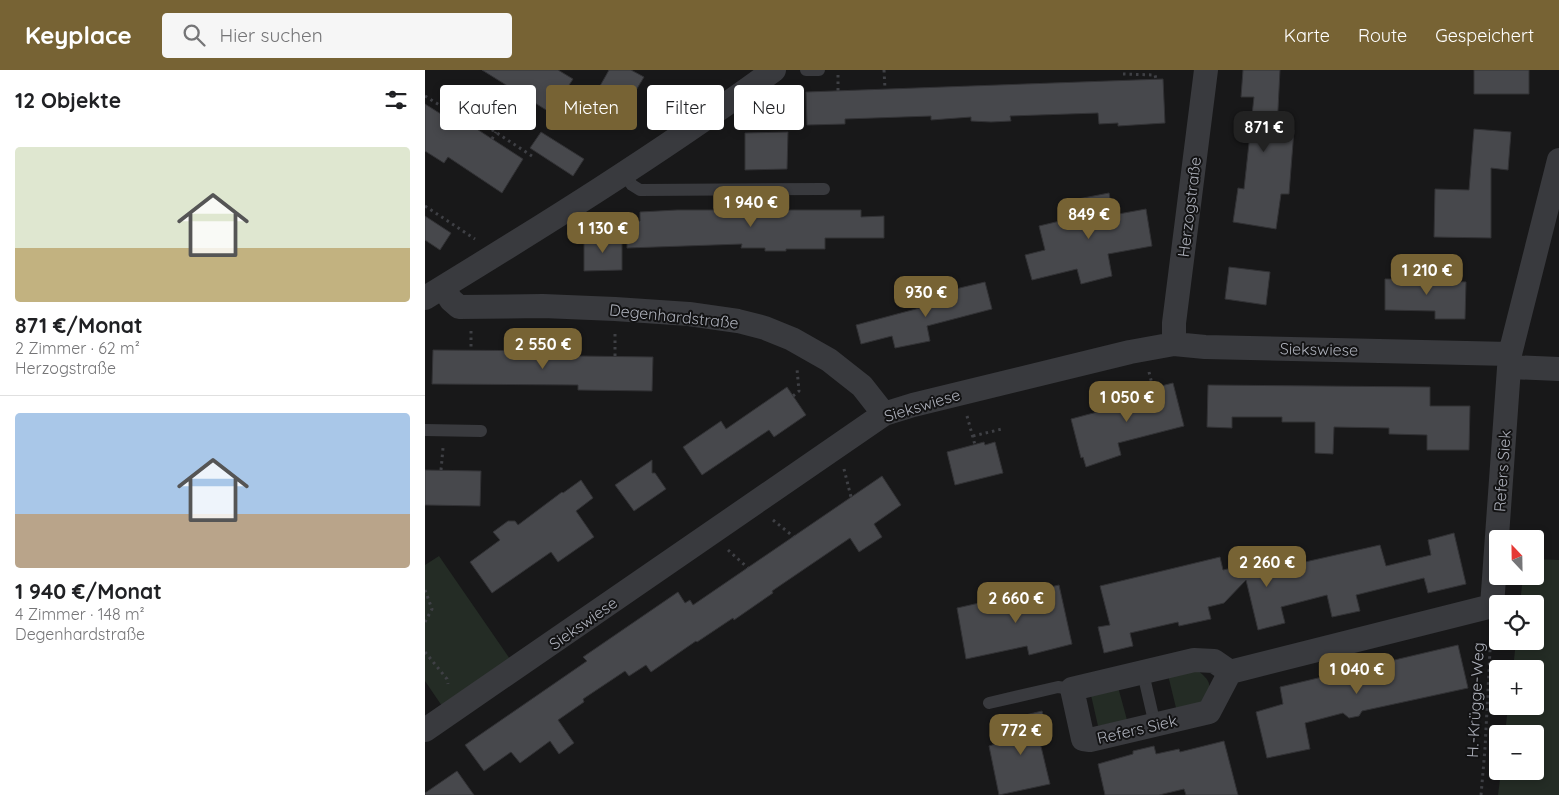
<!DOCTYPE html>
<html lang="de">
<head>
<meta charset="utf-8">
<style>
  body { margin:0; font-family:Quicksand,sans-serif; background:#f6f6f6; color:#202124; height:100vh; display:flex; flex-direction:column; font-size:19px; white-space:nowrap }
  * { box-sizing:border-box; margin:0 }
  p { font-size:16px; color:#757577 }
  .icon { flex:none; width:28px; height:28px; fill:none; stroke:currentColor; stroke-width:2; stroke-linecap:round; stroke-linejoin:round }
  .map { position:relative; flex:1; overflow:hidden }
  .side { display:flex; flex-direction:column; background:#fff; width:425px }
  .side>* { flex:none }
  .guide { position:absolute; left:15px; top:15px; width:475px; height:45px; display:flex; gap:10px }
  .needle { width:32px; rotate:338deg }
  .controls { position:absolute; left:1064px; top:460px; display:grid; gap:10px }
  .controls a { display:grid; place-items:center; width:55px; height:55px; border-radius:5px; background:#fff; box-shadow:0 2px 8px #0003; font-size:25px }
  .price { position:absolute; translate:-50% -42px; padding:0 11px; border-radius:10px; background:#776334; color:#fff; font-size:16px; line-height:32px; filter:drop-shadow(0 1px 2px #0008) }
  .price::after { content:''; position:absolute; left:50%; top:30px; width:15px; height:11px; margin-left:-8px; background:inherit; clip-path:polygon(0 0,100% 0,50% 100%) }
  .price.on { background:#222; color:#fff }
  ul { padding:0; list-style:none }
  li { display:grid; align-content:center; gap:10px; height:265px; padding:0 15px }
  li+li { border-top:1px solid #e0e0e0 }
  li span { display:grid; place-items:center; height:155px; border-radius:5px; color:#555 }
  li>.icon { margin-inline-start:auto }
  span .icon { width:90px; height:90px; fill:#fffc; stroke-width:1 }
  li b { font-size:21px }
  h2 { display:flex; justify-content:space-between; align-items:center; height:60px; padding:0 15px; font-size:21px }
  .pill { padding:0 18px; border-radius:5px; background:#fff; box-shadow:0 2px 8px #0003; font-size:18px; line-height:45px }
  .pill.on { background:#776334; color:#fff }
  header { display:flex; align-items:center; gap:30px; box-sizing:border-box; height:70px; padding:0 25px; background:#776334; color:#fff }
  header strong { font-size:24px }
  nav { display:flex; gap:28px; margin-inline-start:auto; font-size:18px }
  .search { width:350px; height:45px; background:#f6f6f6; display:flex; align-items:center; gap:12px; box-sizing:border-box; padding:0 18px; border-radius:5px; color:#757577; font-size:19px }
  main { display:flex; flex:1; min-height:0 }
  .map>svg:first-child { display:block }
  .green { fill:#242c25 }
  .building { fill:#47484c; stroke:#323235 }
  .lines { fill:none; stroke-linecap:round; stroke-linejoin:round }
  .path { stroke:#3f4045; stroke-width:3; stroke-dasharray:2.5 4; stroke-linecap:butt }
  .service { stroke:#393a3e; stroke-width:12 }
  .minor { stroke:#393a3e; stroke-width:24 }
  .labels { text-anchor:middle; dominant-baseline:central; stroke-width:4; stroke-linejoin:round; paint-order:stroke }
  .street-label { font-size:16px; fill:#abaeb8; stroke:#131314 }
</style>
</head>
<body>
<header>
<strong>Keyplace</strong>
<div class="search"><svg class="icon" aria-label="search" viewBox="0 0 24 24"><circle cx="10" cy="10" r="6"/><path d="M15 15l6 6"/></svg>Hier suchen</div>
<nav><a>Karte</a><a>Route</a><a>Gespeichert</a></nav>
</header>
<main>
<section class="side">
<h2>12 Objekte<svg class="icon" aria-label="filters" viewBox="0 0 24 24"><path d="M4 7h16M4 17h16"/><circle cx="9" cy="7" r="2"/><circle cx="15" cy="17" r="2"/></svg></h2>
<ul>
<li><span style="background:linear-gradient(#dfe7d0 65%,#c2b280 0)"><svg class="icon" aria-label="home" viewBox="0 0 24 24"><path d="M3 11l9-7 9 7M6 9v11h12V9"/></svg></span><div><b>871 €/Monat</b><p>2 Zimmer · 62 m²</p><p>Herzogstraße</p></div></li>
<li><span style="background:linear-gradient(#a9c7e8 65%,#b9a48a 0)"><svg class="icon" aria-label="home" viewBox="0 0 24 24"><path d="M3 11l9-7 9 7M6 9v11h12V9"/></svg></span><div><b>1 940 €/Monat</b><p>4 Zimmer · 148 m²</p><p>Degenhardstraße</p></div></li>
</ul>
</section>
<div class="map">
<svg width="1134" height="725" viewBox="0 0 1134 725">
  <rect width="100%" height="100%" fill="#181819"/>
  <path class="green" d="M14,486L85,589L17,636L0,611V495Z
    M1110,489L1134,490V725H1073L1076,701H1110V664H1080L1083,636H1110V599H1088L1091,571H1110V534H1095L1098,506H1110Z
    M772,600C787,612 786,614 781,631L752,642L743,605Z
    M693,617L702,650L673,656L666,625Z"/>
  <path class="building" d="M57,0H133L148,9L126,43Z
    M184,0H206L219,7L199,40L171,23Z
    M818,0H855L852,59L869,60L864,124H856L851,159L808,152L813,118L819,119L829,27H816Z
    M1049,0H1104V24H1049Z
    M738,9L740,53L693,56V53L674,54L673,43L585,46L586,51L566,52L546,51V47L506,50V46L420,49V54L382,55L381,22Z
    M0,34L40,59L44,54L98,89L77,123L23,87L19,93L0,81Z
    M1049,59L1086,62L1083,100L1066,98V168L1009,167L1010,119L1044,120Z
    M116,62L159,89L148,106L105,78Z
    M363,62L362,99L320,100V63Z
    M684,123L688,145L721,139L727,176L683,184L687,206L656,214L652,199L607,210L600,185L620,180L614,156L639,150L638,145L655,141L653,129Z
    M252,140H436V147L459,146V168H400V179H361V181H340V178H316L317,174L202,178V152L215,151V142Z
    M0,146L26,163L15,180L0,170Z
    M159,168L197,169V200L159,201Z
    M804,197L845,202L841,235L800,229Z
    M981,207H1021V211L1041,212L1040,249H1010V241L960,240V209H981Z
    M560,212L567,239L502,256L505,271L470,278L467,266L436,274L431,255L528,229L526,220Z
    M8,280L154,281V286L228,287L227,321L153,320V315L7,314Z
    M748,313L759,356L693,373L696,385L661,397L658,387L656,388L646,349L706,333L704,324Z
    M783,315L1005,317V336H1045L1044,380H1002V365L964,364V358L909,357L908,384L890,383V352H857V347H807V358L782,357Z
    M362,317L381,345L349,367L344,360L277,405L258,377L296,351L301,359Z
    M559,372L560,375L570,372L578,403L530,415L522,382Z
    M227,390V403H230L241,419L209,441L190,415Z
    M0,400L56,401L55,436L0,435Z
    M457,406L476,435L449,454L457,467L434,482L425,468L347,521L348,523L309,550L308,548L272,572L271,571L226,602L221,595L204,606L200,601L158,629L159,632L133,650L149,673L134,684L125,671L95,693L86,682L59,701L40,675L162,591L158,587L253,522L260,533L265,530L268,535Z
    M156,410L168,428L151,441L169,467L133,492L126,482L67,523L45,492L75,470L68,462L83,451H90L93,455L137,422L138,423Z
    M1029,463L1041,514L1003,523L999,508L931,525L935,541L907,547L902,525L856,537L860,553L833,560L821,510L799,533L783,537L786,549L754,556L753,552L705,563L708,576L679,583L673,557L685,555L675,516L795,487L798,500L878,482L880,492L955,475L961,496L1006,485L1003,470Z
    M634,515L647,574L604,585L602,576L541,589L532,538Z
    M1033,575L1043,618L937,641L934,646L924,648L918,643L880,653L885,679L842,688L831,642L858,634L855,617Z
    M617,641L622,661L613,664L625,714L574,725L564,676L589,668L584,649Z
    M799,671L813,725H761L759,719L734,725H680L673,694L708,684V681L729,676L731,684L754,679L755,682Z
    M32,701L49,725H0V723Z"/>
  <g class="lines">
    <path class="path" d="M459,0L460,19
      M698,4L730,5L731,9
      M413,5V21
      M0,26L40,51L49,48L107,86
      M27,51L30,45
      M50,58L54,51
      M67,69L71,62
      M0,136L50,169
      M46,261V280
      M118,281V259
      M190,286V262
      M724,302L728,318
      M368,326L374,321L372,299
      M542,346L550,375
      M548,366L577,359
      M419,399L426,427
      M16,400L18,378
      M348,450L369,467
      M303,480L323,498
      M0,520L7,539L0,552
      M0,582L22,609L23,614
      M1056,725L1060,679L1066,561"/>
    <path class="service" d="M381,0H394
      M198,102L207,115L215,120L399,119
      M0,360L56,361
      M718,603L730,655
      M564,633L633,617L647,619"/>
    <path class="minor" d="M18,217L26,230L34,237L118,236L190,239L264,244L313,251L340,258L367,269L404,290L437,316L459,344
      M0,228C118,156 237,82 349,0
      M749,274V253L781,0
      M1085,297L1134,299
      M769,590L789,591L805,602L784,642L665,670L658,669L647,619Z
      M805,602L1067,536L1085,284L1134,90
      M0,660L459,344L488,335L705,282L749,274L780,277L1085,284"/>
  </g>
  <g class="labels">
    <g class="street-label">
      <text transform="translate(764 137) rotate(-83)">Herzogstraße</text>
      <text transform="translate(249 246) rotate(6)">Degenhardstraße</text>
      <text transform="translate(894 279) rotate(1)">Siekswiese</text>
      <text transform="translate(497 335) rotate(-17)">Siekswiese</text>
      <text transform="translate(1077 401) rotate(-86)">Refers Siek</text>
      <text transform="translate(158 553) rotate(-35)">Siekswiese</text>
      <text transform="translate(1050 630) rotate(-87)">H.-Krügge-Weg</text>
      <text transform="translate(712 659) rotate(-13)">Refers Siek</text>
    </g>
  </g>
</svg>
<div class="controls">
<a><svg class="needle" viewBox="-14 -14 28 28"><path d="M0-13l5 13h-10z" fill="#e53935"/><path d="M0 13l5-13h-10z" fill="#757577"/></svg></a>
<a><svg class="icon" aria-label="locate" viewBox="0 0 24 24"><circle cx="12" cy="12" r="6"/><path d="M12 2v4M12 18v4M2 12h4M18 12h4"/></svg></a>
<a>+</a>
<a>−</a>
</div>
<b class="price on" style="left:839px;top:83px">871 €</b>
<b class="price" style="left:326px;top:158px">1 940 €</b>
<b class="price" style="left:664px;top:170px">849 €</b>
<b class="price" style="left:178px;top:184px">1 130 €</b>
<b class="price" style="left:1002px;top:226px">1 210 €</b>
<b class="price" style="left:501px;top:248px">930 €</b>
<b class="price" style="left:118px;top:300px">2 550 €</b>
<b class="price" style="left:702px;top:353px">1 050 €</b>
<b class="price" style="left:842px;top:518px">2 260 €</b>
<b class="price" style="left:591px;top:554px">2 660 €</b>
<b class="price" style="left:932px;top:625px">1 040 €</b>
<b class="price" style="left:596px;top:686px">772 €</b>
<div class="guide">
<a class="pill">Kaufen</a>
<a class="pill on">Mieten</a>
<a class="pill">Filter</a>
<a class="pill">Neu</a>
</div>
</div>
</main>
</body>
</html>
